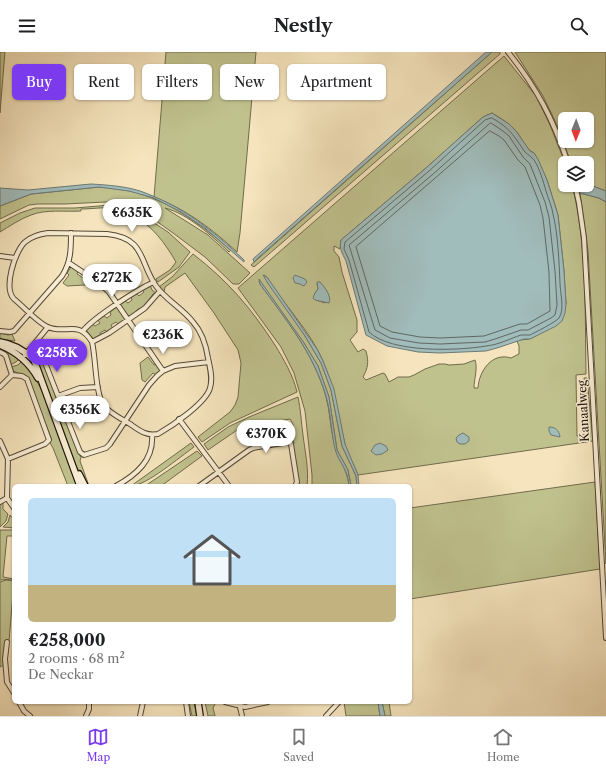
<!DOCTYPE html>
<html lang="en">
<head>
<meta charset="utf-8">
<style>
  body { margin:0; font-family:"Libre Caslon Text",serif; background:#f6f6f6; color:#202124; height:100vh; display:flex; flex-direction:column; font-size:15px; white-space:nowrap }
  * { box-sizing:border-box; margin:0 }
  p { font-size:13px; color:#757577 }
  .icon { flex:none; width:22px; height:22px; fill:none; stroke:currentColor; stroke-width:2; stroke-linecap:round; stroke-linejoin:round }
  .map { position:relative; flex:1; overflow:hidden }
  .drawer { position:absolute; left:12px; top:432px; width:400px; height:220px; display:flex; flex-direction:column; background:#fff; border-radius:6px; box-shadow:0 1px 3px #0004 }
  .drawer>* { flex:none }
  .guide { position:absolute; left:12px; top:12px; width:400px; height:36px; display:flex; gap:8px }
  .needle { width:26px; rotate:181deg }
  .buttons { position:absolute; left:558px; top:60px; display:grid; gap:8px }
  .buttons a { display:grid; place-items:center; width:36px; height:36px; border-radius:6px; background:#fff; box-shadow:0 1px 3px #0004; font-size:20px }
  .price { position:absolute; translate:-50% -34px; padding:0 9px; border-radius:14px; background:#fff; color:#222; font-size:13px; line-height:26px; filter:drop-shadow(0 1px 2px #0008) }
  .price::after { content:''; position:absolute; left:50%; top:24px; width:12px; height:9px; margin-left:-6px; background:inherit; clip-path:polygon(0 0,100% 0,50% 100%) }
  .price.active { background:#7c3aed; color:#fff }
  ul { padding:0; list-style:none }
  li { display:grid; align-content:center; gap:8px; height:212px; padding:0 16px }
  li span { display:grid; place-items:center; height:124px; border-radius:6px; color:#555 }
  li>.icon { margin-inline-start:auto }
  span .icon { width:72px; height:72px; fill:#fffc; stroke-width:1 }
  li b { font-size:17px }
  .chip { padding:0 14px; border-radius:6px; background:#fff; box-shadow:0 1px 3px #0004; font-size:14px; line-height:36px }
  .chip.active { background:#7c3aed; color:#fff }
  header { display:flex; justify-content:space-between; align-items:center; height:52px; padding:0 16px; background:#fff; font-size:18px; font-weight:800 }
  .tab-bar { display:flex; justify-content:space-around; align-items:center; height:56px; border-top:1px solid #e0e0e0; background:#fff; font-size:11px; color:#757577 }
  .tab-bar a { display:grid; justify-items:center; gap:2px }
  .tab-bar .active { color:#7c3aed }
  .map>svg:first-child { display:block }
  .green { fill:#c0c28e; stroke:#706b4c; fill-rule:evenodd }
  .water { fill:#a0bcbb; stroke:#6d7974 }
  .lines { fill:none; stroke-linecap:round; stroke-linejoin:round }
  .shore { stroke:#606862; stroke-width:1 }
  .minor-casing { stroke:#554837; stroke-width:6 }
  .secondary-casing { stroke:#20140a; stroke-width:8 }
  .minor { stroke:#f8edd4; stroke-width:4 }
  .secondary { stroke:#f8edd4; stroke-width:5.5 }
  .labels { text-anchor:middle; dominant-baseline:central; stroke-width:3; stroke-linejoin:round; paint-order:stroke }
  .street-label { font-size:12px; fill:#20140a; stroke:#f8edd4 }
</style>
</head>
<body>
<header><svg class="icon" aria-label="menu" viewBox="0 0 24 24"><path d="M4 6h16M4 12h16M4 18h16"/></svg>Nestly<svg class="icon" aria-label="search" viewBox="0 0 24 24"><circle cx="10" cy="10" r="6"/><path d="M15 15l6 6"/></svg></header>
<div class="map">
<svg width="606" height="664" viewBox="0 0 606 664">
  <rect width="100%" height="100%" fill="#f5e4bd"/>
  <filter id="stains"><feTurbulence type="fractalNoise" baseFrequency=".005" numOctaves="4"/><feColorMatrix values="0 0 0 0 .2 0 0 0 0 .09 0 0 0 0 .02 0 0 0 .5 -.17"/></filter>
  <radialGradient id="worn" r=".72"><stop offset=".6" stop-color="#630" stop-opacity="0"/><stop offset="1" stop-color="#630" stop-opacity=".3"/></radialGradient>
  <path class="green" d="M0,0H5L0,61Z
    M166,0H256L240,181L237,200C212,177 186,157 154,145Z
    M492,0H500V2L254,215L251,213Z
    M515,0H606V139L587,132V111H571L557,73L543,44ZM565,67H587V89H565Z
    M504,4L536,44L550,73L565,111V133H572C587,191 585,262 586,322L576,323L577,384L588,382L584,326H587L593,389L358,423C354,412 347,403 345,392C338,364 334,335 323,309C311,280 283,252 267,225L264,223L305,284L321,311L331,338L342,394L356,424L357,434H351L348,418L337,398L329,345L318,314L304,291L259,229L260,232C286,267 314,302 326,345C330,359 330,375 334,390C337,405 347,417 349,433V434H312V423L305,359L294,321L281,295L238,236ZM492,61C500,66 509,71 516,79C522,86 525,97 534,101L547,128L558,163L564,219L566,252C558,261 541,282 532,286C528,288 522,287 517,289L519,294V302L511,306C492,300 479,319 478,336H474C474,327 478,317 475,308L464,312L449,313L445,312H439L425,317L414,323L409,325H398L389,330L385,322L383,321L366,328L363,325C368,316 369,310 366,299L363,297L358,300L350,288L357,280V268L342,220L339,205L334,199V194L340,197L341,188L426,116L483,65ZM320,230L328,242L325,251L316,248L315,241L318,237L317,232Z
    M99,135C109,136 120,137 130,139C169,148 201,173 231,198L229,200C212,184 188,162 165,156L208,183L250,221L239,232H233L205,205L173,181L131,151L125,149L65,152H37L29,153L0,167V154L31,142Z
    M580,141L599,146L606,150V512L588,199Z
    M122,152L128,154L168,180L190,200L179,215L158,230L156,227L170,218L176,210C165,191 152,173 132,163C129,161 125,158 121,157C109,154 94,157 81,157V159C65,160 46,157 31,163C20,167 10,174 0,180V171L20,161L35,156H75Z
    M193,202C228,229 251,256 275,293C284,308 293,323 297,340L230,371L202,390L198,385L230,360L235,353L238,345L241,311L238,298L214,261L185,221L165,235L164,240L159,235L172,225Z
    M71,215L78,219L77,222L88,229L85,233L67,234L63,231L69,223L67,221Z
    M150,233L152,238L156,241L153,242L144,255L138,257L129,266L120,253L125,249L128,251L132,248L131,245L136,241L139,244L144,240L142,237Z
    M117,255L126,267L119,273L116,270L111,273L113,277L107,280L105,278L100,281L101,284L94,288L86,278L92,272L95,274L100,271L98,268L104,264L107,266L111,263L110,260Z
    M0,281L8,283L12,282L15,289L0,287Z
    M0,296L19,307L16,310L10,313L0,299Z
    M35,300L41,305L60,356L81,405L80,409L89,434C75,419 69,394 62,375C53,352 44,328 36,305Z
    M148,305L154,313L157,312L160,318L156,323L153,321L145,330L142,328L140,311Z
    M22,309L34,324L42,339L78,434H68L53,396L50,391L51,386L28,326C23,320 14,323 11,315L18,313Z
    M298,345C301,358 301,370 303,383C305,400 309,417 307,434H297L298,425L292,392L294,391L293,388C296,383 294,372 290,367L240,376L208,398L204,392L228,375L249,365Z
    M191,391L194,395C181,404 146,434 131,434Z
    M197,399L202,404L161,434H145Z
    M595,430L600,517L410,547V456Z
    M3,450V457L8,462L6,469L0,475V451Z
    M10,463L14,468V476L3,475L8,470Z
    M0,478H14V484H7L3,525L14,527L0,528Z
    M6,528L14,529L9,589L6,588L4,613L0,615V530Z
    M189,650H194L197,664H192Z
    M205,650H213L215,652L213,656L215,664H208Z
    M344,650H378L380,664H346Z
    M382,650H389L391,664H385Z"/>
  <path class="water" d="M486,0H492L259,205L254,210L253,207Z
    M492,61L509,72L516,79L530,99L534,101L538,107L547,128L558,163L564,219L566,252L565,261L562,269L556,274L530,287H524L497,296L486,299L440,301L418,300L387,294L366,283L346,209C342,201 339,196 341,188L426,116L483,65Z
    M91,132C107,133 124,134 140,139C180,153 213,178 244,208V210L205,176L181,160L154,146L129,139L99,135L31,142L0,154V136L28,138Z
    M587,132L606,139V150L599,146L580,141L578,133H587Z
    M263,223L267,225L317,297L323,309L334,337L345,392L358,423L359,434H357L356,424L342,394L331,338L321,311L305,284L269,233Z
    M295,223L305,227L307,230L304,234L300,232L295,231L293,226Z
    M259,227L304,291L318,314L329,345L337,398L348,418L351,434H349C348,416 339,412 335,397C331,380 331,361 326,344C313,300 286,268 260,232Z
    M317,230H320C325,235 332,245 329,251L315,248L313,246L315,241L318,237Z
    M549,375C555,375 559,378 560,385L551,383L549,379Z
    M463,381L469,385V389L465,392H460L457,390L456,386L459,383Z
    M380,391L386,394L388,398L382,402L376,403L371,399L375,393Z
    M378,650H382L385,664H380Z"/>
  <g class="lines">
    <path class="shore" d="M492,66C511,77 513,83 525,100C528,103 531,104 534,108C540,117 543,129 546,139C548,147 552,154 553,162C558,182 559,210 560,231C560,241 565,257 559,266C556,270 534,281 530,283C527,283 524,283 521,283C509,287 498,293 486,294C457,299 391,301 369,280L349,208L344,197L345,190L429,119L485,68Z
      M491,71L503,79L509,84L523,105L530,112L545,150L549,165L555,219L557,253L555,263L551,266L528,278H521L495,287L485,290L440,292L419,291L390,286L375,278L349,193L432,123L488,73Z
      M490,79L499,84L504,88L518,108L525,115L540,153L543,166L549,220L550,259L527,272H520L484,284L440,286L420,285L392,280L380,274L356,195Z"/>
    <defs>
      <path id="minor" d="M508,0C537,36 553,67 568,111
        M575,133L579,151L584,186L606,586
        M48,181L107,182C146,186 139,210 156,234C166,248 182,256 193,270C202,280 206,293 208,306C210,316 213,326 210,336C206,351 172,374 158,382C146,384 140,379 130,372C122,367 111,362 104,354C95,342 96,306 92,290C78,267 66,283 48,275C38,271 23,254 14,247C3,236 15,199 25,190C32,184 40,182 48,181Z
        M0,204L15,206
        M69,211L99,231L109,240L163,319L175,314L209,310
        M0,279L10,280L14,279L62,224C71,210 71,197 71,181
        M83,279C93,266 138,237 154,230
        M92,290L109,281L145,256L160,239
        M0,300L4,302L6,304L12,323
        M25,303L48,275
        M42,303L58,344
        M0,335L12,323
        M98,335L80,336L58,344L80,400L84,403L106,396L110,392L149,333L157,324L163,319
        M179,367L229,434
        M0,389L8,407L7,446L14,456
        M8,407L45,392L49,388L27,327L22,324L12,323
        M116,434C136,423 154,408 152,383
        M199,434L249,398L253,396L289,390L291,392L297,430L295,434
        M0,450L7,446
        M7,590L5,607L7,630L14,641
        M19,650L24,659L30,664
        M186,650L188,664
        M225,650L245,655L268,650
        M240,655L242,664
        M86,664L89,657V650
        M140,664L143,650
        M326,664L339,650"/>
      <path id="secondary" d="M0,290C14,292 24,298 34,308L80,434
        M0,293C17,300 29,310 38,326
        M79,422L85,434
        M198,650L200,664"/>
    </defs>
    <use href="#minor" class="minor-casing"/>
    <use href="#secondary" class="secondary-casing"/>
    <use href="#minor" class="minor"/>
    <use href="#secondary" class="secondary"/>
  </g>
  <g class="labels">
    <g class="street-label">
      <text transform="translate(583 359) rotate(-93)">Kanaalweg</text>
    </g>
  </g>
  <rect width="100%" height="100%" filter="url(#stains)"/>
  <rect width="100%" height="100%" fill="url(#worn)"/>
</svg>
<div class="buttons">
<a><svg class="needle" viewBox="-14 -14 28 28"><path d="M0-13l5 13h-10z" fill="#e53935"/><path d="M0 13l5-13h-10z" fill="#757577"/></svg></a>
<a><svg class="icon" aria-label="layers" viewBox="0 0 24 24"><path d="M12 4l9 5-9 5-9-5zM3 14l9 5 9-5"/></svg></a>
</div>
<b class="price" style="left:132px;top:181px">€635K</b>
<b class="price" style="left:112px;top:246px">€272K</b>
<b class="price" style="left:163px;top:303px">€236K</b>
<b class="price active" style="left:57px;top:321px">€258K</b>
<b class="price" style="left:80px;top:378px">€356K</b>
<b class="price" style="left:266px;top:402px">€370K</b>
<div class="guide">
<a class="chip active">Buy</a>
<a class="chip">Rent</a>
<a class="chip">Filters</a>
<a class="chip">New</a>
<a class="chip">Apartment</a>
</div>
<section class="drawer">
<ul>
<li><span style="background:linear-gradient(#bfe0f5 70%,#c2b280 0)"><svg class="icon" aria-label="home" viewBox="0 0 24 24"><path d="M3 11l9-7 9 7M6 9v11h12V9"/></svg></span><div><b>€258,000</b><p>2 rooms · 68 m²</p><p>De Neckar</p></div></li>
</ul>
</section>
</div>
<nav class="tab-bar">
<a class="active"><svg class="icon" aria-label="map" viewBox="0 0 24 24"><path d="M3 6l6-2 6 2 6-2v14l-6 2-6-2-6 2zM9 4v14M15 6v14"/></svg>Map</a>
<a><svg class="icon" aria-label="saved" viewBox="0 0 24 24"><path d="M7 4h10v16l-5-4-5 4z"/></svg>Saved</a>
<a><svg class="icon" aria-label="home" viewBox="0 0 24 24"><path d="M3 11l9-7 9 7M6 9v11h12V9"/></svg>Home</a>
</nav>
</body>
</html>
